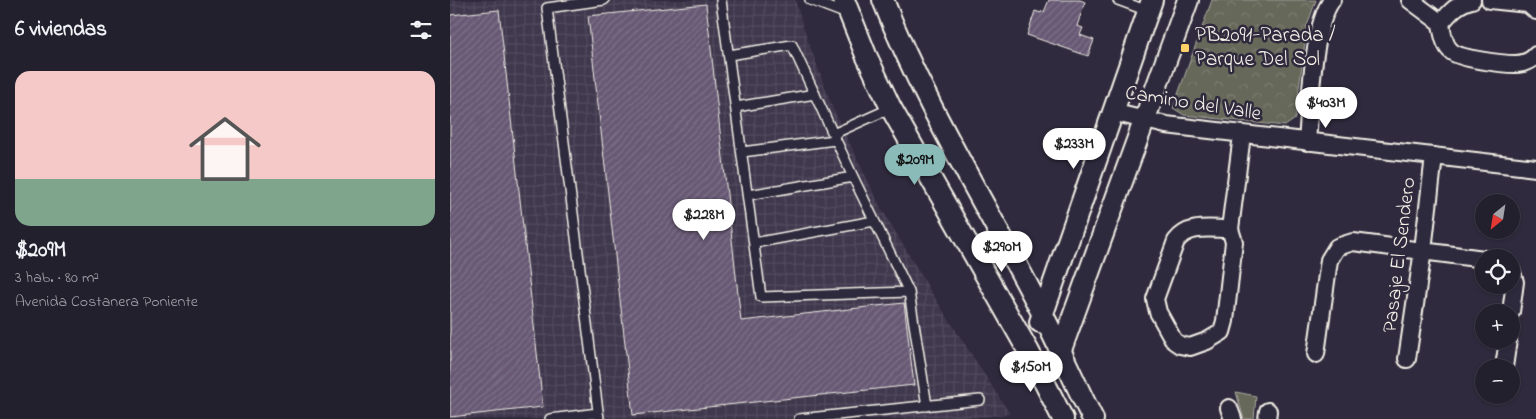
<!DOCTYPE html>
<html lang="es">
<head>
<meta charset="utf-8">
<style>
  body { margin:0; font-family:"Indie Flower",sans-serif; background:#2b2836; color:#f1f3f6; height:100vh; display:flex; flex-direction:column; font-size:19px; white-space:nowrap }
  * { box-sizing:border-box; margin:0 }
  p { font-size:16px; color:#a3a3aa }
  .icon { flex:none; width:28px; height:28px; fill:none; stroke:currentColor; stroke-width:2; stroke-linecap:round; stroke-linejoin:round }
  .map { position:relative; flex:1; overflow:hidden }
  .sheet { display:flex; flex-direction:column; background:#23202e; width:450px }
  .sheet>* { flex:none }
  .needle { width:32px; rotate:210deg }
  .buttons { position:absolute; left:1025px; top:194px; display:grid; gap:10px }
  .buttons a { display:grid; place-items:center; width:45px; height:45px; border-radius:50%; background:#23202e; box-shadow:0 1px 4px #0004,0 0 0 1px #403e4a; font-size:25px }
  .price { position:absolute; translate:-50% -42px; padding:0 11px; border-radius:18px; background:#fff; color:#222; font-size:16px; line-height:32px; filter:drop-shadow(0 1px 2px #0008) }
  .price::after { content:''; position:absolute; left:50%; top:30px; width:15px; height:11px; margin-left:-8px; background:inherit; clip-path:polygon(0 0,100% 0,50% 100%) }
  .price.current { background:#8bbbb9; color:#111 }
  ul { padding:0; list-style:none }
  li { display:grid; align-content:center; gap:10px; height:265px; padding:0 15px }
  li span { display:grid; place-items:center; height:155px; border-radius:15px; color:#555 }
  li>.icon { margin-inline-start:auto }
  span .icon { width:90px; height:90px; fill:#fffc; stroke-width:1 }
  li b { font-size:21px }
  h2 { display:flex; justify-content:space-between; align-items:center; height:60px; padding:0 15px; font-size:21px }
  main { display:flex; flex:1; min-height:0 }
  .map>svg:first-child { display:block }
  .industrial { fill:url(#industrial-grid) }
  .grass { fill:#66685a; stroke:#adaca1 }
  .park { fill:url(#park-crowns); stroke:#adaca1 }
  .building { fill:url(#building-hatch); stroke:#f4f1e8 }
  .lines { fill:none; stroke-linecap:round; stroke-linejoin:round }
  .service-casing { stroke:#f4f1e8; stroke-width:12 }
  .minor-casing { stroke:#f4f1e8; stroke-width:20 }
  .tertiary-casing { stroke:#f4f1e8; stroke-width:24 }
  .service { stroke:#2f2a3d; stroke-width:9 }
  .minor { stroke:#2f2a3d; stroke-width:16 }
  .tertiary { stroke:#2f2a3d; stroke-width:20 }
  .poi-dot { fill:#ffd166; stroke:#2f2a3d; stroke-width:2 }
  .labels { text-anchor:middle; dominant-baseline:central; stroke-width:5; stroke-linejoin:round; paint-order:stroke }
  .poi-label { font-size:21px; fill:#f4f1e8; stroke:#2f2a3d; text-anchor:start }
  .street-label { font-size:21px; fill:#f4f1e8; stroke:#2f2a3d }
</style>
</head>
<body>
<main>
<section class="sheet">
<h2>6 viviendas<svg class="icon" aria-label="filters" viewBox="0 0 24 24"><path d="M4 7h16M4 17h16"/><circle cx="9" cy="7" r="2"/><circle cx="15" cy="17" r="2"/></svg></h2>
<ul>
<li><span style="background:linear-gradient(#f6c9c9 70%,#7fa58c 0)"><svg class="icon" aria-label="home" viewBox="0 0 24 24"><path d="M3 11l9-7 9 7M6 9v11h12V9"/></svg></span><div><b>$209M</b><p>3 hab. · 80 m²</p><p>Avenida Costanera Poniente</p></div></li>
</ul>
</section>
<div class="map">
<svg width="1086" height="419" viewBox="0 0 1086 419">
  <defs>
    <pattern id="industrial-grid" width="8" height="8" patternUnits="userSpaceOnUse" patternTransform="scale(1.25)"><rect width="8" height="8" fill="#40384e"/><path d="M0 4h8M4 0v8" fill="none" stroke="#534c5f"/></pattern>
    <pattern id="park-crowns" width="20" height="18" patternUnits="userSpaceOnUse" patternTransform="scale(1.25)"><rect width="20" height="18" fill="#66685a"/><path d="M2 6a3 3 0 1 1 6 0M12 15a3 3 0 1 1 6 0" fill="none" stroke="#7c7e72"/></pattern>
    <pattern id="building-hatch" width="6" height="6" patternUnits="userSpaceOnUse" patternTransform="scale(1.25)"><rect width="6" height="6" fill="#675974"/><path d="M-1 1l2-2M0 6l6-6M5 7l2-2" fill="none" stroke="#7d7188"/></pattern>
  </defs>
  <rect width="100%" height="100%" fill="#2f2a3d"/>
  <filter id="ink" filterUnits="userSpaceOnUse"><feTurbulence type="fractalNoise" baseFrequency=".02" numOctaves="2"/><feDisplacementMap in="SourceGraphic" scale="10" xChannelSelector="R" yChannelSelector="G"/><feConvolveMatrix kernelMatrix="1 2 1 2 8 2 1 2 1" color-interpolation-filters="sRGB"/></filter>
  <g filter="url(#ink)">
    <path class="industrial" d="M0,0H345L356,35L383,109L431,208L483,295L560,414L510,419H0Z"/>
    <path class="grass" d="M786,392L806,396L804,419H794Z"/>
    <path class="park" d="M762,0H866L857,26L845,119L835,126L734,115L723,108Z"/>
    <path class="building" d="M599,0H630L635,2L627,26L633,28L630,35L644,40L638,56L577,35L585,11L591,13L592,11L594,12Z
      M256,4L291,321L454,303L464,385L183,415L138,16Z
      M49,10L93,407L0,417V15Z"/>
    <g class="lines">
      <defs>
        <path id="service" d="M271,0L311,297L459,292
          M360,0L397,14
          M668,0L698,11
          M279,55L342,45L403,177L459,292L477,406
          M286,107L365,94
          M383,134L441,108
          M292,152L385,140
          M298,195L403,177
          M304,243L424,221
          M100,419L148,413
          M149,419L97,8L154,0
          M349,419L530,400"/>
        <path id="minor" d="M960,0L991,23
          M1022,0C1008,3 1000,12 991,23C992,32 994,45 1001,51C1009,59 1053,64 1065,64C1073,64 1081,61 1086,55
          M1040,0L1078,4L1086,11
          M662,112L716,125L1086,168
          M857,142C860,108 862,26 882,0
          M780,229C760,229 739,224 726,241L705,299L708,312L724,341L730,345L740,347L757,341L772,332L775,321L784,242L780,229L792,135
          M1061,312L1065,282L1061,270
          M866,354L879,260L887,247L903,242L1034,259
          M957,359L973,250L984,156
          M1054,367L1058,340
          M779,408L783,419
          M817,419L818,411"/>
        <path id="tertiary" d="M394,0L416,55L441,108L579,352L613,419
          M433,0C476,109 539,209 592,313C610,348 625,384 643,419
          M590,322L702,0
          M608,358L738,0"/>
      </defs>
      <use href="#service" class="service-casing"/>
      <use href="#minor" class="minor-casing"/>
      <use href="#tertiary" class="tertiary-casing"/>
      <use href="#service" class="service"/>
      <use href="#minor" class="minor"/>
      <use href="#tertiary" class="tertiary"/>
    </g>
  </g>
  <rect class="poi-dot" x="730" y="43" width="10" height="10" rx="2.5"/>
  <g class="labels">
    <g class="poi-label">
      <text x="745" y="36">PB2091-Parada /<tspan x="745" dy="24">Parque Del Sol</tspan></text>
    </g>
    <g class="street-label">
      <text transform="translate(743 104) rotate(9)">Camino del Valle</text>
      <text transform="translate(950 255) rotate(-83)">Pasaje El Sendero</text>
    </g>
  </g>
</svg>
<div class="buttons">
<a><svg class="needle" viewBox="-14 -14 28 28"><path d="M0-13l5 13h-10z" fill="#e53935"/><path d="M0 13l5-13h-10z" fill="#a3a3aa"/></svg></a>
<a><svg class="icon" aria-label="locate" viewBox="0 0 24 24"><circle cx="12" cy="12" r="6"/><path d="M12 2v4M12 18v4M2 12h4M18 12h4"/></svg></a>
<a>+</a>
<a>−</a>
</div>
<b class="price" style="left:876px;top:129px">$403M</b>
<b class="price" style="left:624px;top:170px">$233M</b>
<b class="price current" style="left:465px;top:186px">$209M</b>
<b class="price" style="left:254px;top:241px">$228M</b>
<b class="price" style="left:552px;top:273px">$290M</b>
<b class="price" style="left:581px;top:393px">$150M</b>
</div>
</main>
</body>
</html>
